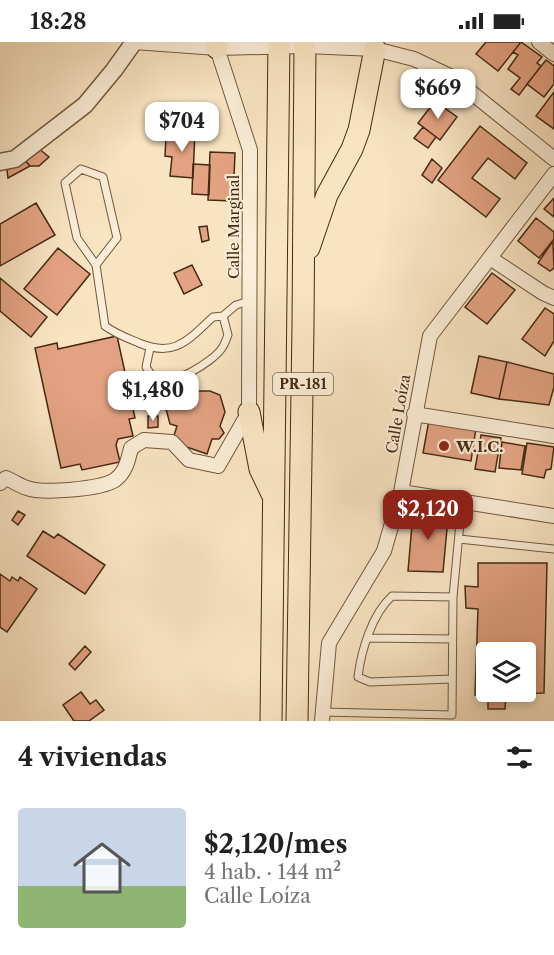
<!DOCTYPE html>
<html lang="es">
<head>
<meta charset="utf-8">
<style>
  body { margin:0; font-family:"Libre Caslon Text",serif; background:#f6f6f6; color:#222; height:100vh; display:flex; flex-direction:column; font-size:22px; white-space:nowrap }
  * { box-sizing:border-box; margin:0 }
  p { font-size:20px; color:#767676 }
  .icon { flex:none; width:33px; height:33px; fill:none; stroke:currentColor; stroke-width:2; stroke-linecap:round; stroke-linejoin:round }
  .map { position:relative; height:679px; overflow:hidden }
  .panel { display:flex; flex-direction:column; background:#fff; flex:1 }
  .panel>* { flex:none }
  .fabs { position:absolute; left:476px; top:600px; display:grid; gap:12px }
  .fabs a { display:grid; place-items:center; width:60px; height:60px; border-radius:6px; background:#fff; box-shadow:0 3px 9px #0003; font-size:30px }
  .price { position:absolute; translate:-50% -51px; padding:0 14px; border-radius:12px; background:#fff; color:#222; font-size:20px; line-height:39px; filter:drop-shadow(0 2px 3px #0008) }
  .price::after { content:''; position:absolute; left:50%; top:36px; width:18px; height:14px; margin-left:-9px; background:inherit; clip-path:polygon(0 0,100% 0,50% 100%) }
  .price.active { background:#8f2418; color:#fff }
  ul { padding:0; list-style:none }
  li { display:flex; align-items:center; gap:18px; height:150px; padding:0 18px }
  li span { display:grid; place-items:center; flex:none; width:168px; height:120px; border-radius:6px; color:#555 }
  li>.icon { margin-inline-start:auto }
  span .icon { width:72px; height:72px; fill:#fffc; stroke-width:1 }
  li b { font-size:26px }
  h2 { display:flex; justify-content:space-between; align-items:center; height:72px; padding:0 18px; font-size:26px }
  .status { display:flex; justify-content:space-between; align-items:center; height:42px; padding:0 30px; background:#fff; direction:ltr }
  .status svg { height:16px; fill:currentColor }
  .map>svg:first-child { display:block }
  .building { fill:#e3a282; stroke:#442a11; stroke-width:1.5; fill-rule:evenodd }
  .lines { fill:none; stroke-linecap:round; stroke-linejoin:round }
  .service-casing { stroke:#71583d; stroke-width:9 }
  .minor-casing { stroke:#71583d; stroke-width:16 }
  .tertiary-casing { stroke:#71583d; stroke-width:19 }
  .primary-casing { stroke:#442a11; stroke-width:23 }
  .service { stroke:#fbedd7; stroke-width:7 }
  .minor { stroke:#fbedd7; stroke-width:14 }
  .tertiary { stroke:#fbedd7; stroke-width:16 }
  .primary { stroke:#f9e4c2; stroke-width:21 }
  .poi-dot { fill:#8f2418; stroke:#fbedd7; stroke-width:2 }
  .labels { text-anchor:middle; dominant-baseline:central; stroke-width:4.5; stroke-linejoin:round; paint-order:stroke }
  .shield { fill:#fbedd7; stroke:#7b644c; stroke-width:1.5 }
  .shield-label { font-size:14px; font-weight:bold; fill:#442a11 }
  .street-label { font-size:15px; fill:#442a11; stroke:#fbedd7 }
  .poi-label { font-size:15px; font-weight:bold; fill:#442a11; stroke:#fbedd7; text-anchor:start }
</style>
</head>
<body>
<div class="status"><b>18:28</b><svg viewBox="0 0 49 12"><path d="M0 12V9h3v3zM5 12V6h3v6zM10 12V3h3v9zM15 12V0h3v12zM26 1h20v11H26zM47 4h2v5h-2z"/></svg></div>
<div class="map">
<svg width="554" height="679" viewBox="0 0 554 679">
  <rect width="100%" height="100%" fill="#f9e4c2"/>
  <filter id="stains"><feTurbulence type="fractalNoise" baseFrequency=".00333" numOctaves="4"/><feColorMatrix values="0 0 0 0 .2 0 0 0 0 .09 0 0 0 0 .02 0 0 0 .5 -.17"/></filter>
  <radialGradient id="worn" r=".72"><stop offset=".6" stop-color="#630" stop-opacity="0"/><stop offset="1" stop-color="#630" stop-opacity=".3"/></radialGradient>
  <path class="building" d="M486,0H521L498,29L476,12Z
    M521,0L542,15L537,21L541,24L519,53L511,47L520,36L508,27L518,13L513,10Z
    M546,18L554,24V42L544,55L527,42Z
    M554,50V87L536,74Z
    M435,59L457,75L440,98L418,81Z
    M480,84L527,121L515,137L488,116L472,136L500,157L486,175L438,138Z
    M423,85L436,95L428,106L414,96Z
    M175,86L195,88L193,136L170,134L172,115L165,114L166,95L174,96Z
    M37,105L49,115L39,124H30L24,117Z
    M210,110L235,111L233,159L208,158Z
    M24,117L30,124L8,136L7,128Z
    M432,117L442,126L432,141L422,133Z
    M193,122L210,123L209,153L192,152Z
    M554,156V175L544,167Z
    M36,161L55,193L0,224V182Z
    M536,176L554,190V197L539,216L518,199Z
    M207,184L209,198L202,200L199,185Z
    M553,199L554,226L550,229L538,221Z
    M58,206L90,232L57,273L24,247Z
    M192,223L202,243L184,252L174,231Z
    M492,231L515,248L487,282L465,265Z
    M0,236L47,275L31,295L0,269Z
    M545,266L554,272V299L545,314L522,297Z
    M117,294L135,376L129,377L133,394L118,397L116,403L120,420L82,428L80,422L61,426L35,306L57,301L58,307Z
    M479,314L507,320L499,357L471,351Z
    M507,320L554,332V345L549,363L499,357Z
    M184,342L186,349H210L220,353L225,370L220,384L224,391L219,397H212L207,412L172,400L177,384L170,382L161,348Z
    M148,374H158V385L148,386Z
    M429,378L476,386L471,419L423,411Z
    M481,393L501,396L495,430L475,427Z
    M502,400L525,404L521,428L499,426Z
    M527,401L554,405L551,427L546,428L544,436L522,432Z
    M425,460L439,462L437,474L448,476L443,530L408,529L413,471L424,472Z
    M18,469L25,473L18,483L12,478Z
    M43,489L54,496L58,492L105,523L85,552L27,514Z
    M478,521H547L544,651L506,652L505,667H488V653H475L478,567L466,566L465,544L478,545ZM486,610H525V650H486Z
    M0,532L10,539L12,535L18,539L20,535L37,547L7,590L0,585Z
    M85,604L91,610L75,628L69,622Z
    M81,650L90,662L96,658L104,668L89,679H74L63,663Z"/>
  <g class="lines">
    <defs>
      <path id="service" d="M96,223L77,196L65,141L81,127L103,135L117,196L96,223L105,284C116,292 127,296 139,301C175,316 188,298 213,275L223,274L236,263L250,259
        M150,306L146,325C149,329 152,335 155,337C171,346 214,319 222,306C225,302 226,297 228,293L223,274
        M459,497L554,507
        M368,596L452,597
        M452,637L370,640L358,635C361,609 372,572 392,554L453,555
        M322,670L452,673L453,555L462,460"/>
      <path id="minor" d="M134,0L217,6L305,4L375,7L414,17L452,35L554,117
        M539,0L554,12
        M490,216L543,251L554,256
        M414,372L554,394
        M0,441L6,436C13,439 20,444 27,446C43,452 101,447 115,438C126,430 128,418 131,406L144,398L172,400L189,418L218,424L249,370L250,108L217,6
        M401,450L554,474
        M322,679L329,601L384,509L401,450L430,294L554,132"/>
      <path id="tertiary" d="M0,120L15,117L85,63L114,28L134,0"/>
      <path id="primary" d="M217,6V0
        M309,206L327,153L352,107L359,88L375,7
        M249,370L260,427L272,452
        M271,679L279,0
        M297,679L303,284L305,0"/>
    </defs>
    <use href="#service" class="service-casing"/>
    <use href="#minor" class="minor-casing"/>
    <use href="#tertiary" class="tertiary-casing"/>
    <use href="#primary" class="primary-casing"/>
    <use href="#service" class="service"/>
    <use href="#minor" class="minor"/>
    <use href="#tertiary" class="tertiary"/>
    <use href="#primary" class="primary"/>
  </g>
  <circle class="poi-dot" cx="444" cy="404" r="6"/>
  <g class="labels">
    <rect class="shield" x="273" y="331" width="60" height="22" rx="4.5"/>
    <g class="shield-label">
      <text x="303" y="342">PR-181</text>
    </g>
    <g class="street-label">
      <text transform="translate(233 185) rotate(-90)">Calle Marginal</text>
      <text transform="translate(398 372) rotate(-80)">Calle Loíza</text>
    </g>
    <g class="poi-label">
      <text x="456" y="404">W.I.C.</text>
    </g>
  </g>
  <rect width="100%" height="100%" filter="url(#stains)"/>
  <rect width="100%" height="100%" fill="url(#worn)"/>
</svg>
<div class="fabs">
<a><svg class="icon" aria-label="layers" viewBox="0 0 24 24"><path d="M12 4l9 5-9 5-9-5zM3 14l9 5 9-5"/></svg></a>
</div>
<b class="price" style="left:438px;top:78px">$669</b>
<b class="price" style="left:182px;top:111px">$704</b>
<b class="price" style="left:153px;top:380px">$1,480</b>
<b class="price active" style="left:428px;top:499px">$2,120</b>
</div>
<section class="panel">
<h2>4 viviendas<svg class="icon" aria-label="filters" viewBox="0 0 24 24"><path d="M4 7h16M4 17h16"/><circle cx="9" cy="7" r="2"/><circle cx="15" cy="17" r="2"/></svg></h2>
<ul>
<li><span style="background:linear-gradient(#c9d6e8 65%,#8fb573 0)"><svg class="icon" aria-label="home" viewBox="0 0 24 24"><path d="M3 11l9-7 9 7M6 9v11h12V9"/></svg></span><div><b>$2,120/mes</b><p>4 hab. · 144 m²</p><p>Calle Loíza</p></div></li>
</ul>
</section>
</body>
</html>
